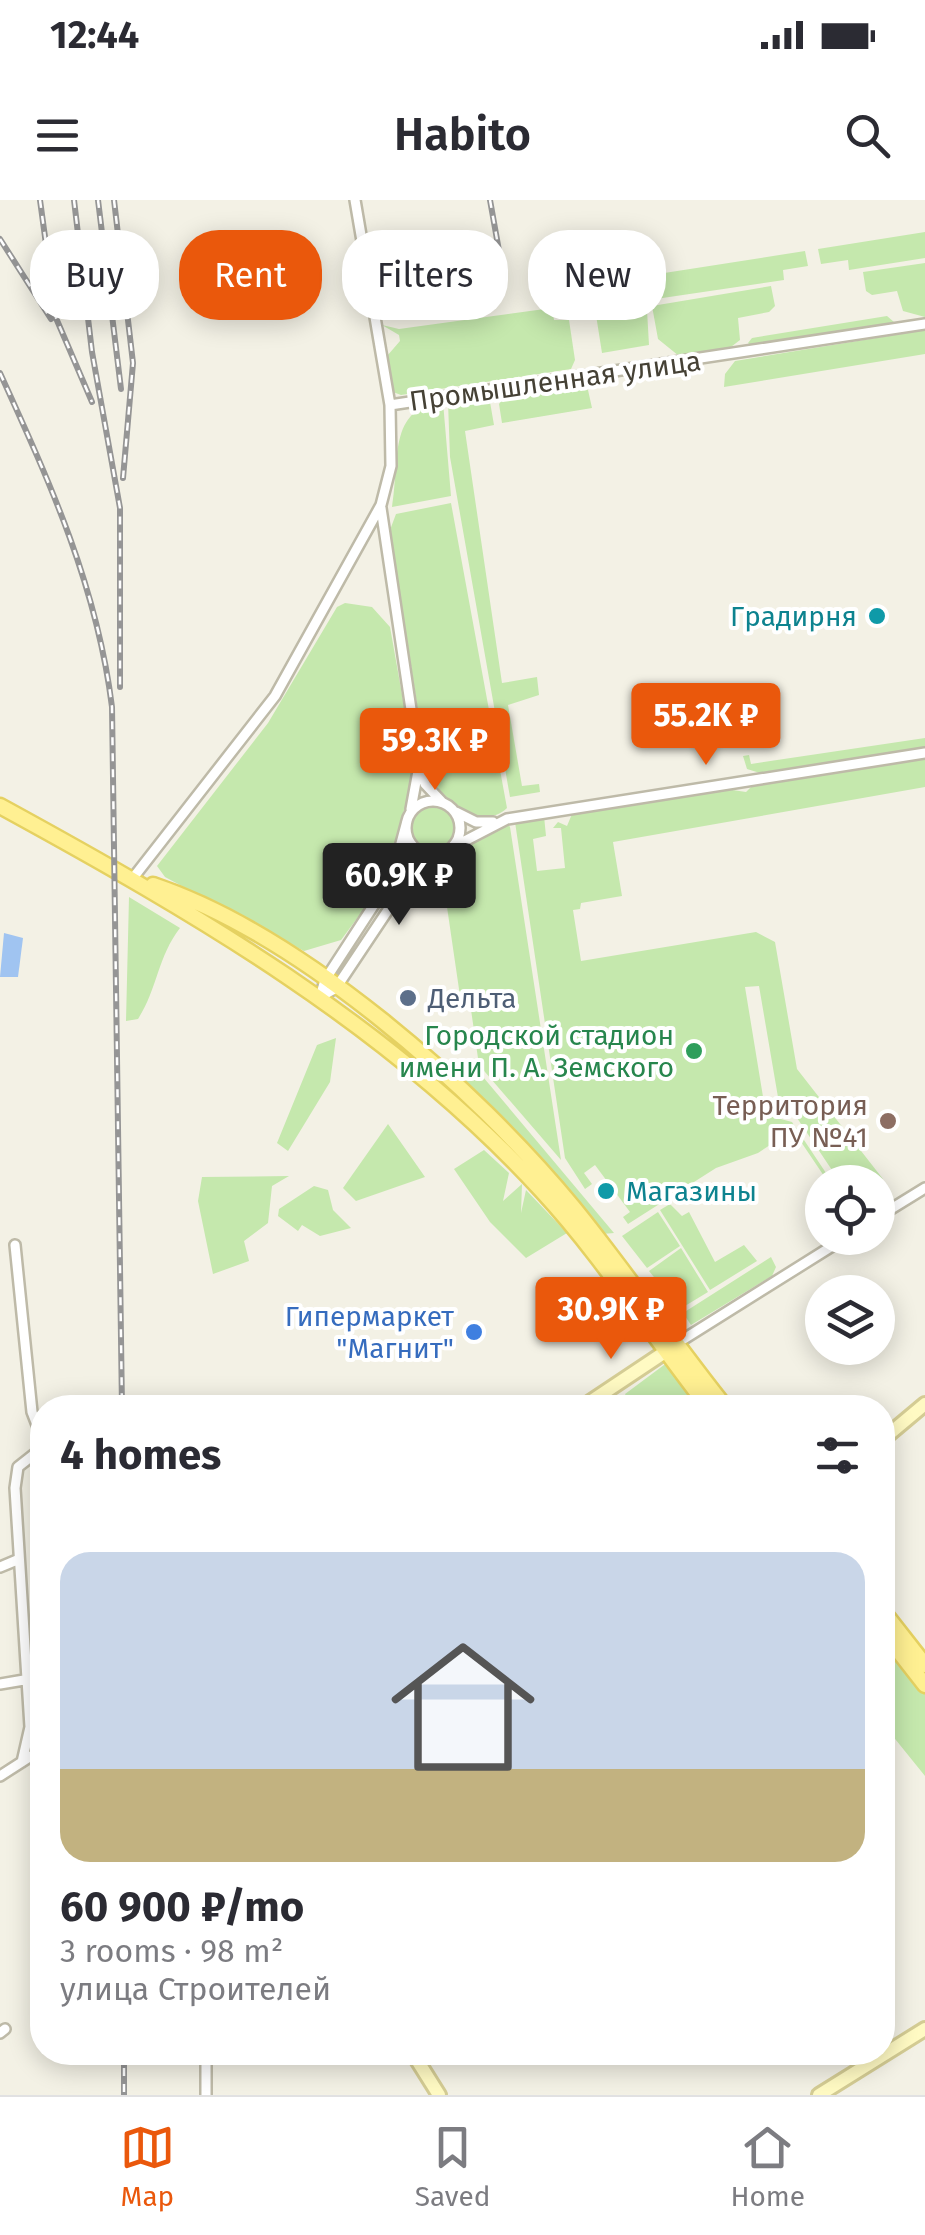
<!DOCTYPE html>
<html lang="en">
<head>
<meta charset="utf-8">
<style>
  body { margin:0; font-family:"Fira Sans",sans-serif; background:#f2f2f3; color:#2b2b33; height:100vh; display:flex; flex-direction:column; font-size:38px; white-space:nowrap }
  * { box-sizing:border-box; margin:0 }
  p { font-size:32px; color:#7c7c81 }
  .icon { flex:none; width:55px; height:55px; fill:none; stroke:currentColor; stroke-width:2; stroke-linecap:round; stroke-linejoin:round }
  .map { position:relative; flex:1; overflow:hidden }
  .drawer { position:absolute; left:30px; top:1195px; width:865px; height:670px; display:flex; flex-direction:column; background:#fff; border-radius:40px; box-shadow:0 5px 25px #0003 }
  .drawer>* { flex:none }
  .hud { position:absolute; left:30px; top:30px; width:865px; height:90px; display:flex; gap:20px }
  .tools { position:absolute; left:805px; top:965px; display:grid; gap:20px }
  .tools a { display:grid; place-items:center; width:90px; height:90px; border-radius:50%; background:#fff; box-shadow:0 5px 25px #0003; font-size:50px }
  .price { position:absolute; translate:-50% -85px; padding:0 22px; border-radius:10px; background:#ea580c; color:#fff; font-size:32px; line-height:65px; filter:drop-shadow(0 2px 5px #0008) }
  .price::after { content:''; position:absolute; left:50%; top:60px; width:30px; height:22px; margin-left:-15px; background:inherit; clip-path:polygon(0 0,100% 0,50% 100%) }
  .price.selected { background:#222; color:#fff }
  ul { padding:0; list-style:none }
  li { display:grid; align-content:center; gap:20px; height:530px; padding:0 30px }
  li span { display:grid; place-items:center; height:310px; border-radius:30px; color:#555 }
  li>.icon { margin-inline-start:auto }
  span .icon { width:180px; height:180px; fill:#fffc; stroke-width:1 }
  li b { font-size:42px }
  h2 { display:flex; justify-content:space-between; align-items:center; height:120px; padding:0 30px; font-size:42px }
  .tag { padding:0 35px; border-radius:40px; background:#fff; box-shadow:0 5px 25px #0003; font-size:35px; line-height:90px }
  .tag.selected { background:#ea580c; color:#fff }
  .status { display:flex; justify-content:space-between; align-items:center; height:70px; padding:0 50px; background:#fff; direction:ltr }
  .status svg { height:28px; fill:currentColor }
  header { display:flex; justify-content:space-between; align-items:center; height:130px; padding:0 30px; background:#fff; font-size:45px; font-weight:600 }
  .dock { display:flex; justify-content:space-around; align-items:center; height:140px; border-top:2px solid #e1e1e2; background:#fff; font-size:28px; color:#7c7c81 }
  .dock a { display:grid; justify-items:center; gap:5px }
  .dock .selected { color:#ea580c }
  .map>svg:first-child { display:block }
  .green { fill:#c5e8ad }
  .water { fill:#a0c4f1 }
  .lines { fill:none; stroke-linecap:round; stroke-linejoin:round }
  .street-casing { stroke:#bebaa8; stroke-width:14 }
  .secondary-casing { stroke:#d4cc94; stroke-width:18 }
  .primary-casing { stroke:#e5d161; stroke-width:19 }
  .street { stroke:#fff; stroke-width:9 }
  .secondary { stroke:#fffac3; stroke-width:12 }
  .primary { stroke:#fff092; stroke-width:14 }
  .rail-casing { stroke:#959595; stroke-width:6 }
  .rail { stroke:#fff; stroke-width:2.5; stroke-dasharray:8; stroke-linecap:butt }
  .culture-dot { fill:#0f9aa8; stroke:#fff; stroke-width:4 }
  .service-dot { fill:#5c6f8a; stroke:#fff; stroke-width:4 }
  .leisure-dot { fill:#2e9e5b; stroke:#fff; stroke-width:4 }
  .education-dot { fill:#8d6e63; stroke:#fff; stroke-width:4 }
  .shop-dot { fill:#3f7fe0; stroke:#fff; stroke-width:4 }
  .labels { text-anchor:middle; dominant-baseline:central; stroke-width:8; stroke-linejoin:round; paint-order:stroke }
  .street-label { font-size:28px; fill:#454135; stroke:#fff }
  .culture-label { font-size:28px; fill:#0d838f; stroke:#fff; text-anchor:end }
  .service-label { font-size:28px; fill:#4e5e75; stroke:#fff; text-anchor:start }
  .leisure-label { font-size:28px; fill:#27864d; stroke:#fff; text-anchor:end }
  .education-label { font-size:28px; fill:#785e54; stroke:#fff; text-anchor:end }
  .shop-label { font-size:28px; fill:#366cbe; stroke:#fff; text-anchor:end }
</style>
</head>
<body>
<div class="status"><b>12:44</b><svg viewBox="0 0 49 12"><path d="M0 12V9h3v3zM5 12V6h3v6zM10 12V3h3v9zM15 12V0h3v12zM26 1h20v11H26zM47 4h2v5h-2z"/></svg></div>
<header><svg class="icon" aria-label="menu" viewBox="0 0 24 24"><path d="M4 6h16M4 12h16M4 18h16"/></svg>Habito<svg class="icon" aria-label="search" viewBox="0 0 24 24"><circle cx="10" cy="10" r="6"/><path d="M15 15l6 6"/></svg></header>
<div class="map">
<svg width="925" height="1895" viewBox="0 0 925 1895">
  <rect width="100%" height="100%" fill="#f3f1e5"/>
  <path class="green" d="M925,32V58L849,70L848,60L821,64L818,49Z
    M805,51L808,66L783,70L784,80L649,100L645,76Z
    M925,63V117L903,111L897,91L872,95L866,91L863,72Z
    M771,86L775,106L769,112L738,118L740,140L727,150L679,156L658,139L652,106Z
    M552,108L554,120H569L575,160L571,169L401,195L393,192L387,156L400,141L399,135L382,125L399,129Z
    M643,108L647,110L649,145L602,153L596,115Z
    M887,116L894,122L752,147L748,143L752,138Z
    M925,130V154L724,187L725,174L735,161Z
    M582,187L588,190L592,208L502,223L499,204L504,197Z
    M483,199L490,202L494,225L465,231L502,483L537,477L539,495L508,505L522,586L539,584L540,592L510,597L450,257L448,202Z
    M443,202L451,296L392,307C400,263 387,207 443,202Z
    M451,303L507,608C479,634 438,596 427,569L390,330L396,314Z
    M345,403L372,407L390,427L411,545V587L382,685L341,740L304,751L165,677L157,666L268,523L337,407Z
    M925,538V547L760,573L747,569L743,556L749,555L751,564Z
    M925,559V587L613,642L622,696L581,703L580,709L573,710L581,761L756,732L775,742L797,869L883,979L840,982L793,912L779,903L759,786L745,787L766,915L792,922L832,982H822V990L817,981L824,976L793,930L758,953L716,968L628,1024L623,1017L630,1012L595,965L584,973L592,984L585,989L565,958L515,622L544,616L546,636L533,639L537,671L565,668L561,628H553L558,622L567,626L572,614L726,589L746,592L752,586Z
    M411 628a22 22 0 1 1 44 0a22 22 0 1 1-44 0Z
    M508,624L510,627L561,960L479,865L469,796H460L441,666L497,626Z
    M129,697L180,728C158,756 157,790 138,819L126,821Z
    M336,838L330,882L288,951L277,943L317,845Z
    M470,869L478,871L614,1033L602,1034L466,884L464,874Z
    M388,924L425,977L356,1001L343,988Z
    M484,950L509,973L503,1001L522,984L521,1013L526,990L567,1033L526,1058L490,1022L454,969Z
    M289,976L272,986L268,1023L244,1041L249,1061L213,1074L198,1001L202,977Z
    M314,986L328,990L333,1010L351,1028L320,1036L302,1025L298,1031L278,1016L279,1009Z
    M670,1004L682,1016L689,1012L715,1062L744,1045L757,1061L710,1090L660,1010Z
    M658,1012L680,1046L647,1068L622,1036Z
    M681,1048L708,1092L680,1109L649,1071Z
    M771,1057L776,1067L772,1076L691,1125L683,1113Z
    M668,1162L704,1207H631L625,1194Z
    M882,1436L925,1491V1576L883,1524Z"/>
  <path class="water" d="M4,733L23,738L18,777H0Z"/>
  <g class="lines">
    <defs>
      <path id="street" d="M390,205L925,124
        M381,308L419,563L425,584L443,603
        M406 628a27 27 0 1 1 54 0a27 27 0 1 1-54 0Z
        M411,609L418,571
        M456,612L476,622H493
        M453,647L507,619L925,553
        M133,678L275,496L381,305L391,266L390,205L355,0
        M320,797L325,780L392,677L407,621
        M320,797L336,788L398,695L444,653
        M878,1017L925,988
        M15,1045L32,1212L42,1238
        M676,1144L845,1038
        M0,1367L17,1360
        M0,1484L24,1480
        M22,1562L30,1527L15,1288L18,1267L37,1252L42,1239
        M0,1576L42,1549
        M0,1833L5,1829
        M206,1895V1852"/>
      <path id="secondary" d="M581,1208L674,1146
        M882,1240L925,1204
        M412,1852L439,1895
        M819,1895L925,1829"/>
      <path id="primary" d="M0,606C194,712 391,826 542,991C604,1058 652,1136 709,1208
        M153,685C301,735 474,887 573,1007C626,1072 673,1142 726,1208
        M882,1410L925,1465
        M882,1430L925,1485"/>
    </defs>
    <use href="#street" class="street-casing"/>
    <use href="#secondary" class="secondary-casing"/>
    <use href="#primary" class="primary-casing"/>
    <use href="#street" class="street"/>
    <use href="#secondary" class="secondary"/>
    <use href="#primary" class="primary"/>
    <defs>
      <path id="rail" d="M40,0L56,118L92,202
        M74,0L92,152L120,308V487
        M98,0L121,189
        M114,0L133,163L123,278
        M490,0L501,62
        M0,39L51,119
        M0,173C50,283 97,386 112,507L122,1208
        M124,1852V1895"/>
    </defs>
    <use href="#rail" class="rail-casing"/>
    <use href="#rail" class="rail"/>
  </g>
  <g class="culture-dot">
    <circle cx="877" cy="416" r="10"/>
    <circle cx="606" cy="991" r="10"/>
  </g>
  <circle class="service-dot" cx="408" cy="798" r="10"/>
  <circle class="leisure-dot" cx="694" cy="851" r="10"/>
  <circle class="education-dot" cx="888" cy="921" r="10"/>
  <circle class="shop-dot" cx="474" cy="1132" r="10"/>
  <g class="labels">
    <g class="street-label">
      <text transform="translate(555 181) rotate(-8)">Промышленная улица</text>
    </g>
    <g class="culture-label">
      <text x="857" y="416">Градирня</text>
      <text x="626" y="991" text-anchor="start">Магазины</text>
    </g>
    <g class="service-label">
      <text x="428" y="798">Дельта</text>
    </g>
    <g class="leisure-label">
      <text x="674" y="835">Городской стадион<tspan x="674" dy="32">имени П. А. Земского</tspan></text>
    </g>
    <g class="education-label">
      <text x="868" y="905">Территория<tspan x="868" dy="32">ПУ №41</tspan></text>
    </g>
    <g class="shop-label">
      <text x="454" y="1116">Гипермаркет<tspan x="454" dy="32">"Магнит"</tspan></text>
    </g>
  </g>
</svg>
<div class="tools">
<a><svg class="icon" aria-label="locate" viewBox="0 0 24 24"><circle cx="12" cy="12" r="6"/><path d="M12 2v4M12 18v4M2 12h4M18 12h4"/></svg></a>
<a><svg class="icon" aria-label="layers" viewBox="0 0 24 24"><path d="M12 4l9 5-9 5-9-5zM3 14l9 5 9-5"/></svg></a>
</div>
<b class="price" style="left:706px;top:568px">55.2K ₽</b>
<b class="price" style="left:435px;top:593px">59.3K ₽</b>
<b class="price selected" style="left:399px;top:728px">60.9K ₽</b>
<b class="price" style="left:611px;top:1162px">30.9K ₽</b>
<div class="hud">
<a class="tag">Buy</a>
<a class="tag selected">Rent</a>
<a class="tag">Filters</a>
<a class="tag">New</a>
</div>
<section class="drawer">
<h2>4 homes<svg class="icon" aria-label="filters" viewBox="0 0 24 24"><path d="M4 7h16M4 17h16"/><circle cx="9" cy="7" r="2"/><circle cx="15" cy="17" r="2"/></svg></h2>
<ul>
<li><span style="background:linear-gradient(#c9d6e8 70%,#c2b280 0)"><svg class="icon" aria-label="home" viewBox="0 0 24 24"><path d="M3 11l9-7 9 7M6 9v11h12V9"/></svg></span><div><b>60 900 ₽/mo</b><p>3 rooms · 98 m²</p><p>улица Строителей</p></div></li>
</ul>
</section>
</div>
<nav class="dock">
<a class="selected"><svg class="icon" aria-label="map" viewBox="0 0 24 24"><path d="M3 6l6-2 6 2 6-2v14l-6 2-6-2-6 2zM9 4v14M15 6v14"/></svg>Map</a>
<a><svg class="icon" aria-label="saved" viewBox="0 0 24 24"><path d="M7 4h10v16l-5-4-5 4z"/></svg>Saved</a>
<a><svg class="icon" aria-label="home" viewBox="0 0 24 24"><path d="M3 11l9-7 9 7M6 9v11h12V9"/></svg>Home</a>
</nav>
</body>
</html>
